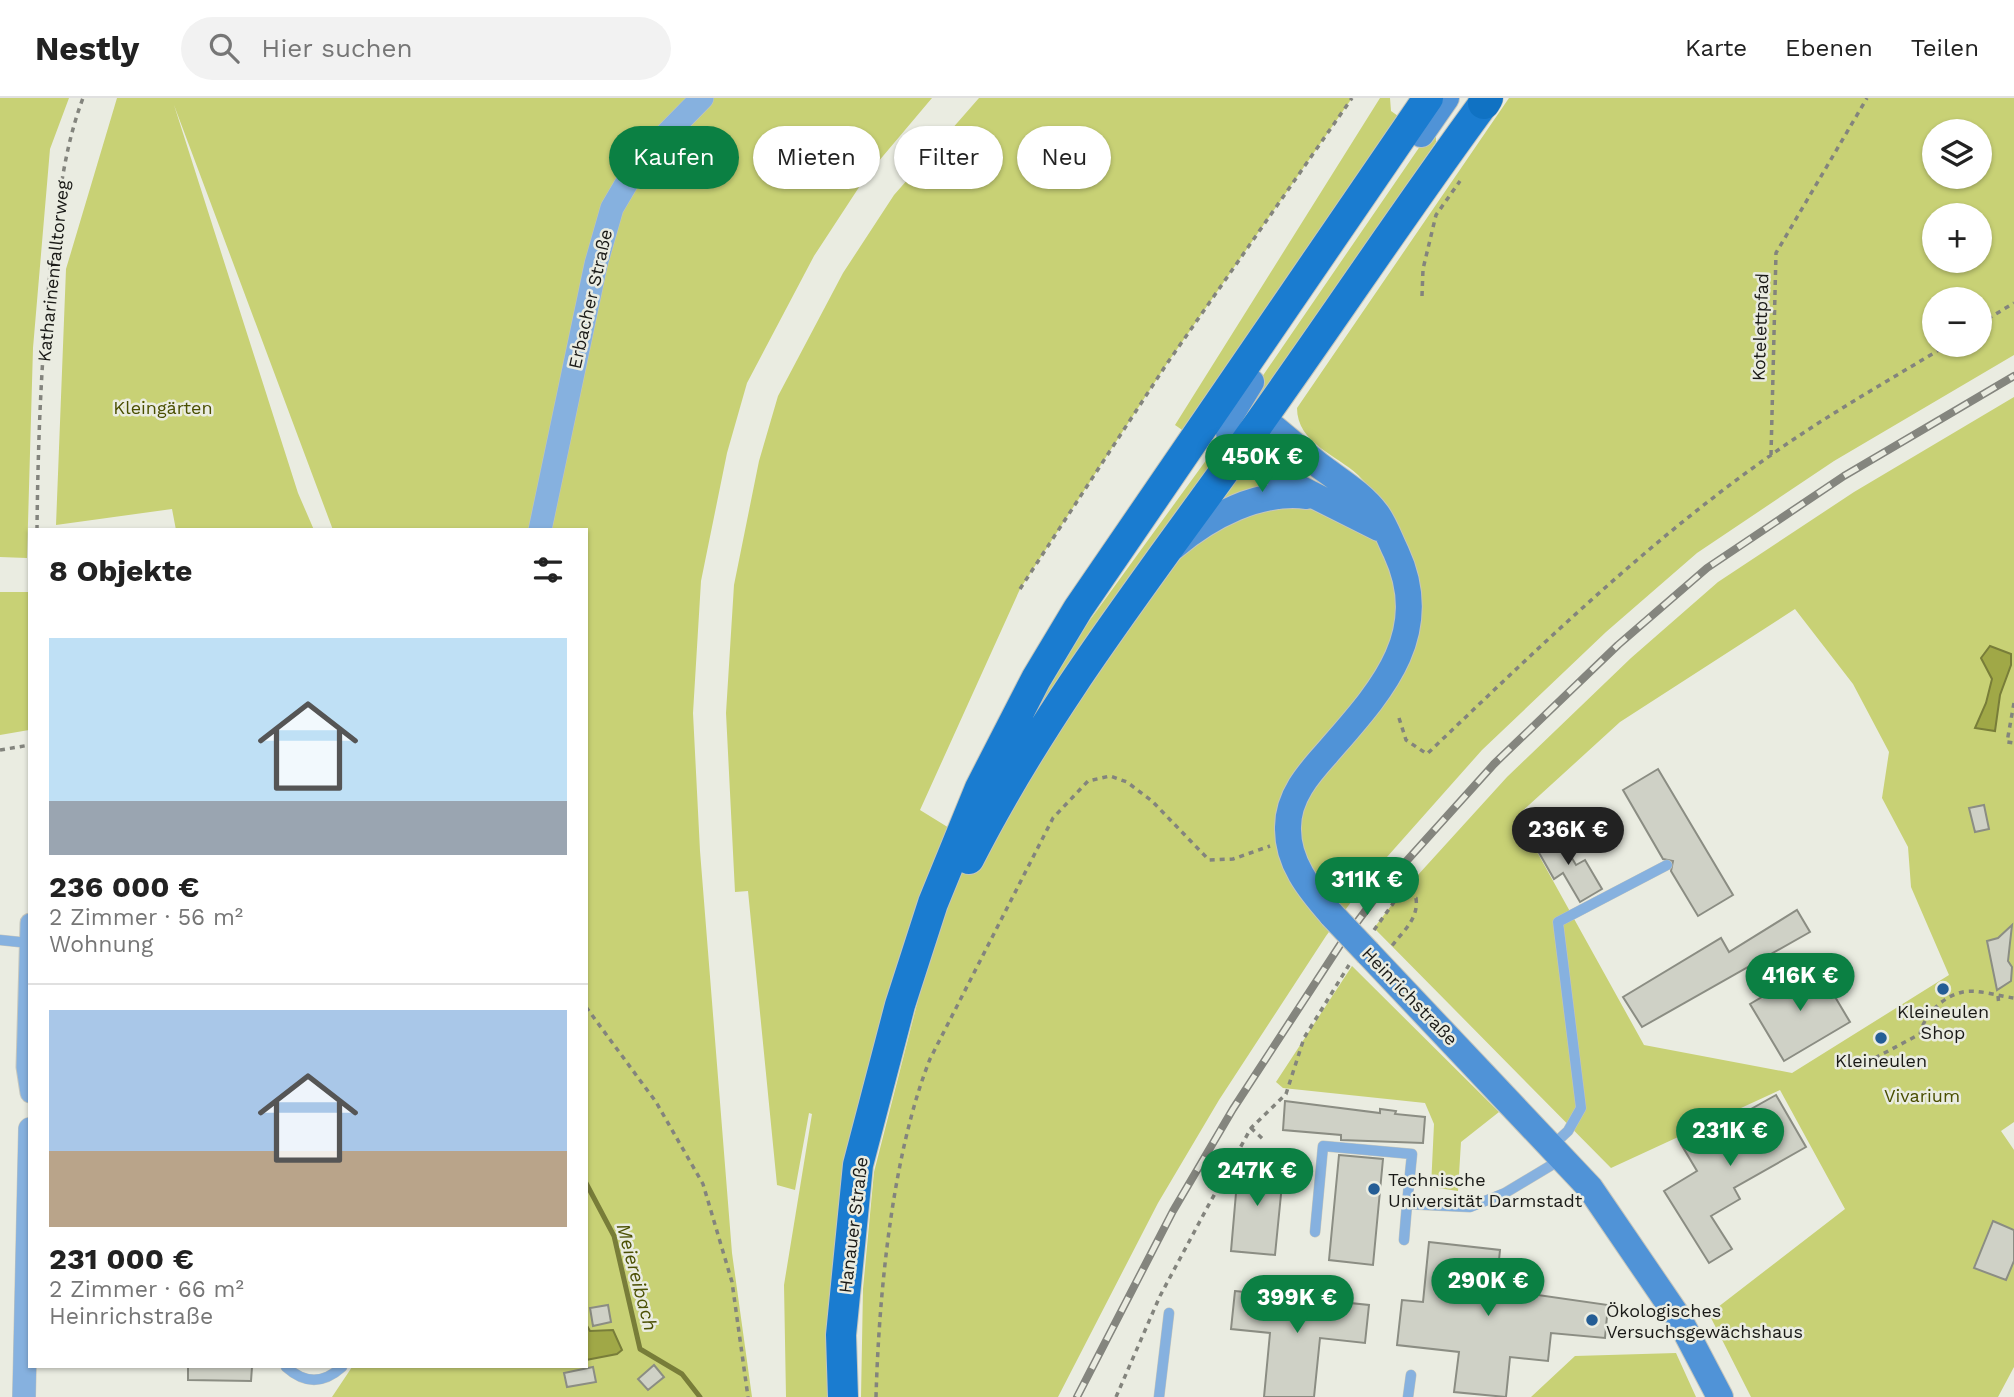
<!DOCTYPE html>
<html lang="de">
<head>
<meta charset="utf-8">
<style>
  body { margin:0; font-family:"Work Sans",sans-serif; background:#f2f2f2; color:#222; height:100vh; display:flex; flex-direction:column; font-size:26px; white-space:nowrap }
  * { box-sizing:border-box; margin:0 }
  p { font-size:23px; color:#767676 }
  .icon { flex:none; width:38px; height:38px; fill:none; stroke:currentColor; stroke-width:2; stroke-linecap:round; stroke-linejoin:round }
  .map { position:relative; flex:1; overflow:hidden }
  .details { position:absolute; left:28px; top:430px; width:560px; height:840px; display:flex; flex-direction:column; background:#fff; border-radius:0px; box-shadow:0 2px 5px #0004 }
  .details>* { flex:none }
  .top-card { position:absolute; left:609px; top:28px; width:665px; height:63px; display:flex; gap:14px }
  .tools { position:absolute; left:1922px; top:21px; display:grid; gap:14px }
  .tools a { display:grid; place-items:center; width:70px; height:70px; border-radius:50%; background:#fff; box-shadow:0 2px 5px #0004; font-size:35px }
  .price { position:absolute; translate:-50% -60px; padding:0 16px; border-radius:24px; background:#0b8043; color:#fff; font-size:23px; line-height:46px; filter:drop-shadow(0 2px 4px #0008) }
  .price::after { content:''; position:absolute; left:50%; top:42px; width:21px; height:16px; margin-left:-10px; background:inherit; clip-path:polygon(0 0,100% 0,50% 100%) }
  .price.current { background:#222; color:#fff }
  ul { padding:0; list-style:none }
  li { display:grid; align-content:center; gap:14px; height:371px; padding:0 21px }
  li+li { border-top:2px solid #e0e0e0 }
  li span { display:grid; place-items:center; height:217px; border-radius:0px; color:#555 }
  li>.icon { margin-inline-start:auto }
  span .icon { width:126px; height:126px; fill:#fffc; stroke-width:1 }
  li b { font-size:30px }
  h2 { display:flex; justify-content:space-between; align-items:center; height:84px; padding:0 21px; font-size:30px }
  .tag { padding:0 24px; border-radius:32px; background:#fff; box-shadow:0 2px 5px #0004; font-size:24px; line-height:63px }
  .tag.current { background:#0b8043; color:#fff }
  header { display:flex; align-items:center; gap:42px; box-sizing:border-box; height:98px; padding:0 35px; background:#fff; border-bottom:2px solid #e0e0e0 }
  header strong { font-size:33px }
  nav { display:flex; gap:38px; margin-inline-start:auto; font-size:24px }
  .search { width:490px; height:63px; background:#f2f2f2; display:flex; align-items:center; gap:18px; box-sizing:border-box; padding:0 24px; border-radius:38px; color:#767676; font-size:26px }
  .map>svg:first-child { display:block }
  .green { fill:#c8d175; fill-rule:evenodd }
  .water { fill:#a0a847; stroke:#787d39; stroke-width:2 }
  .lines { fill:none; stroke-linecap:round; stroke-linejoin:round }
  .stream { stroke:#787d39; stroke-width:5 }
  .building { fill:#cfd1c6; stroke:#8b8d83; stroke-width:2 }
  .service-casing { stroke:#c5c6bd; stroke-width:11 }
  .minor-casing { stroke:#c5c6bd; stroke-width:21 }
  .tertiary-casing { stroke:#c5c6bd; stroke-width:24 }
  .secondary-casing { stroke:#c5c6bd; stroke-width:28 }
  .primary-casing { stroke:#c5c6bd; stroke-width:32 }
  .trunk-casing { stroke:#c5c6bd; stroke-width:33 }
  .path { stroke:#83847d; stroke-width:3.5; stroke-dasharray:5 5; stroke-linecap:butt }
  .service { stroke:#86b1df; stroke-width:10 }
  .minor { stroke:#86b1df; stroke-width:19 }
  .tertiary { stroke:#86b1df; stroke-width:23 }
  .secondary { stroke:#5093d7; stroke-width:26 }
  .primary { stroke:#1a7cd0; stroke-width:30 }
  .trunk { stroke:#1072c3; stroke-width:32 }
  .rail-casing { stroke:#84857e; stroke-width:8 }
  .rail { stroke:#eaece1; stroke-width:5; stroke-dasharray:16; stroke-linecap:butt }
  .secondary-bridge-casing { stroke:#c5c6bd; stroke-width:28; stroke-linecap:butt }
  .secondary-bridge { stroke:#5093d7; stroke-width:26 }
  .poi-dot { fill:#245d95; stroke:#eaece1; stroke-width:2.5 }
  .labels { text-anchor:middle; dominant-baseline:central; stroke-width:5; stroke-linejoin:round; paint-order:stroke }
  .street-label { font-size:18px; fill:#1a1a17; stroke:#eaece1 }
  .park-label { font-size:18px; fill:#494e00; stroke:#eaece1 }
  .poi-label { font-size:18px; fill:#1a1a17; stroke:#eaece1 }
  .water-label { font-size:19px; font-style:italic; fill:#4b5003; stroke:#eaece1 }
</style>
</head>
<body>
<header>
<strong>Nestly</strong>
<div class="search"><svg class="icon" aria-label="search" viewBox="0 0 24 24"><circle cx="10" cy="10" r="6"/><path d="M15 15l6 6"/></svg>Hier suchen</div>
<nav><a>Karte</a><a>Ebenen</a><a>Teilen</a></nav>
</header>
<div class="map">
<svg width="2014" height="1299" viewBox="0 0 2014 1299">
  <rect width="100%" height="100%" fill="#eaece1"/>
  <path class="green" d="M0,0H69L50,51L33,250L27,460L0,459Z
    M117,0H932L867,77L814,158L747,285L727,355L701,483L693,615L700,753L732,1155L752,1299H332L352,1269H586V432H333L174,7L298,395L314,432H176L172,411L56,427L66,171Z
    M979,0H1352L1166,267L1020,491L920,712L954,733L899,878L831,1299H786L784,1187L812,1016L809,1015L795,1092L777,1087L748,793L735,794L726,615L734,487L759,363L778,298L843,175L894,97Z
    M1380,0H1390L1391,13L1405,23L1188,336L1175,327Z
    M1509,0H2014V257L1834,363L1697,455L1606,534L1482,652L1371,777L1326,838L1219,1002L1158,1105L1058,1299H861L863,1191L874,1074L918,902L910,877L972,753L1054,612L1190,447L1263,409L1383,407C1375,397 1367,386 1358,377C1337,357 1297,345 1297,310ZM1934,33H1979V79H1934ZM1934,117H1979V163H1934ZM1934,201H1979V247H1934Z
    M1427,38H1436V44L1261,300L1255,302L1251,295Z
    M2014,299V1024L2001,1033L2014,1052V1269L1998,1299H1751L1709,1216L1845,1111L1780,992L1611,1070L1374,830L1397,800L1507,679L1631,560L1718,484L1854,394ZM1795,511L1853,586L1889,654L1882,700L1908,749L1911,789L1949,877L1792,975L1644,947L1517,718L1620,624Z
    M1215,350L1221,355L1024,636L1066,555Z
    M1243,364L1273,387L1208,413Z
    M0,494H28L29,632L0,637Z
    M1352,868L1499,1014L1461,1044L1458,1093L1431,1089L1434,1026L1425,1005L1283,990L1276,984Z
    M1676,1255L1696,1299H1531L1575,1258Z"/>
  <path class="water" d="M1990,548L2011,556V567L2000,597L1995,633L1975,630L1986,605L1992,581L1981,560Z
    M586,1226L590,1233L613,1232L622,1252L617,1256L586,1262Z"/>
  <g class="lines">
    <path class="stream" d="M586,1085L614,1138L640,1251L682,1276L700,1299"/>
  </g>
  <path class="building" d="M1658,671L1733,797L1698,818L1671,773L1673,763L1663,761L1623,692Z
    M1984,707L1989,731L1975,734L1969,710Z
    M1556,733L1576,767L1585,762L1602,791L1580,804L1563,775L1554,781L1534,746Z
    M1797,812L1810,834L1642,929L1623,899L1721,840L1729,854Z
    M2012,827L2008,863L2012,869L2011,883L1997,892L1987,843L1998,840Z
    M1816,867L1850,924L1784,963L1750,906Z
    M1776,997L1806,1049L1734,1090L1740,1101L1711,1118L1732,1151L1709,1165L1664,1093L1697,1073L1681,1046L1706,1031L1708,1035Z
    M1285,1003L1380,1015V1011L1396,1013L1395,1016L1425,1019L1423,1045L1341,1042V1037L1283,1032Z
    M1339,1057L1383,1061L1373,1167L1329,1162Z
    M1246,1062L1278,1065L1277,1075L1283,1076L1275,1157L1231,1153L1238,1072H1245Z
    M1993,1123L2014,1132V1163L2006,1182L1974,1170Z
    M1429,1144L1500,1152L1496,1191L1608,1207L1605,1240L1551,1235L1548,1263L1510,1259L1506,1299L1454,1294L1459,1254L1397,1247L1402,1202L1423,1204Z
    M1235,1193L1369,1207L1365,1245L1320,1240L1314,1299H1264L1270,1235L1231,1231Z
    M608,1207L611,1224L593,1228L590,1210Z
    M654,1267L664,1279L648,1292L638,1281Z
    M188,1269H252L251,1283L188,1282Z
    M593,1269L596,1284L567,1289L564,1275Z"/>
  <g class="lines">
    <defs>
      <path id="service" d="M0,842L29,845
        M1553,1047L1568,1033L1581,1010L1558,824L1667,767
        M1315,1134L1323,1048L1412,1056L1407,1106L1470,1109L1505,1095L1560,1062
        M1404,1142L1407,1106
        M286,1269C305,1286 323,1286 342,1269
        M1159,1299L1169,1215
        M1408,1299L1411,1277"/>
      <path id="minor" d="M30,825L26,969L30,995"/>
      <path id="tertiary" d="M540,432L596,166L612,110L639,64L702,0
        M24,1299L30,1031"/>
      <path id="secondary" d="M1421,36L1446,0
        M1251,284L1227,323L1230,340L1283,382L1379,430
        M1263,321C1282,336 1301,353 1320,368C1340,383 1362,396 1377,416C1385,427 1390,442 1396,454C1435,538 1378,596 1327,655C1308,676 1288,699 1288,729C1287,764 1309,791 1332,817
        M1173,449C1210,418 1259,392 1307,398
        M1368,855L1590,1090L1678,1219L1720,1299"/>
      <path id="primary" d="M969,761C1041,619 1138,493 1231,364C1317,246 1397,123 1484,5
        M843,1299L841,1237L858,1067L900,907L933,805L980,690L1036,581L1078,511L1428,0"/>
      <path id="trunk" d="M1484,5L1487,0"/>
    </defs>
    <use href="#service" class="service-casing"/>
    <use href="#minor" class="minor-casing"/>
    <use href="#tertiary" class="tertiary-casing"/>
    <use href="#secondary" class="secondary-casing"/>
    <use href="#primary" class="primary-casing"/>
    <use href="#trunk" class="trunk-casing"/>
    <path class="path" d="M1422,198L1423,171L1436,117L1460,83
      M1979,226L2014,205
      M1771,357L1776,155L1867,0
      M37,432C38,334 42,237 54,140C60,92 66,45 83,0
      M1020,491L1166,267L1352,0
      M2014,605L2007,644L2014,645
      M1399,620L1406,642L1427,656C1536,552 1647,444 1771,357C1827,317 1888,283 1947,247
      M0,652L30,647
      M1374,832L1397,800L1407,796L1416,800C1419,821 1403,833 1391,849
      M1998,898L1999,908
      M586,909L656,1004L703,1086L732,1184L748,1299
      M1875,960L1920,936C1924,917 1943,898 1963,894C1977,891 1999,898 2014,900
      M1251,1030L1265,1043
      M876,1299C879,1195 892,1057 930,961L1053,720L1088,683L1110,678L1127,684L1152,703L1209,762L1233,761L1270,748
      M1116,1299L1160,1198L1207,1110L1251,1030L1286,996L1304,940L1349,867"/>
    <use href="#service" class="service"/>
    <use href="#minor" class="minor"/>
    <use href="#tertiary" class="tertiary"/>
    <use href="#secondary" class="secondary"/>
    <use href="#primary" class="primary"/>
    <use href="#trunk" class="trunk"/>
    <defs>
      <path id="rail" d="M1077,1299L1173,1113L1233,1011L1340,847L1384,788L1494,666L1618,547L1707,470L1844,378L2014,278"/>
    </defs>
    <use href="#rail" class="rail-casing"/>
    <use href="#rail" class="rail"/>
    <defs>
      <path id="secondary-bridge" d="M1332,817L1368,855"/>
    </defs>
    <use href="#secondary-bridge" class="secondary-bridge-casing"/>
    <use href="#secondary-bridge" class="secondary-bridge"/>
  </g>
  <g class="poi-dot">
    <circle cx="1943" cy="891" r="7"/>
    <circle cx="1881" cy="940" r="7"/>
    <circle cx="1374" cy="1091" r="7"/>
    <circle cx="1592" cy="1222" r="7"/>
  </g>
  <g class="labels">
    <g class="street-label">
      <text transform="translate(53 173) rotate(-84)">Katharinenfalltorweg</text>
      <text transform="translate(590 201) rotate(-77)">Erbacher Straße</text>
      <text transform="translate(1760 229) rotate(-88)">Kotelettpfad</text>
      <text transform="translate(1410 898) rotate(46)">Heinrichstraße</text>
      <text transform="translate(853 1127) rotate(-83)">Hanauer Straße</text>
    </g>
    <g class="park-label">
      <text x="163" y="309">Kleingärten</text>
      <text x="1922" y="997">Vivarium</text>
    </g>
    <g class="poi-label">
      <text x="1943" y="913">Kleineulen<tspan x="1943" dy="21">Shop</tspan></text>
      <text x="1881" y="962">Kleineulen</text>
      <text x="1388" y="1081" text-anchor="start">Technische<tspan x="1388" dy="21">Universität Darmstadt</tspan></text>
      <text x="1606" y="1212" text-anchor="start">Ökologisches<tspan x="1606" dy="21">Versuchsgewächshaus</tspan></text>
    </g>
    <g class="water-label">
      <text transform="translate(637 1179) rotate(75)">Meiereibach</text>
    </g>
  </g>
</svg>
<div class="tools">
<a><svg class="icon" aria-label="layers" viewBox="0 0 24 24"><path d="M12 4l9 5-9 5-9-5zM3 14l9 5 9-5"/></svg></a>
<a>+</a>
<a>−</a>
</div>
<b class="price" style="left:1262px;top:396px">450K €</b>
<b class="price current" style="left:1568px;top:769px">236K €</b>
<b class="price" style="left:1367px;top:819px">311K €</b>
<b class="price" style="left:1800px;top:915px">416K €</b>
<b class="price" style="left:1730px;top:1070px">231K €</b>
<b class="price" style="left:1257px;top:1110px">247K €</b>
<b class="price" style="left:1488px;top:1220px">290K €</b>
<b class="price" style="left:1297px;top:1237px">399K €</b>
<div class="top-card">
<a class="tag current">Kaufen</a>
<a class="tag">Mieten</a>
<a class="tag">Filter</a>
<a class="tag">Neu</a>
</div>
<section class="details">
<h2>8 Objekte<svg class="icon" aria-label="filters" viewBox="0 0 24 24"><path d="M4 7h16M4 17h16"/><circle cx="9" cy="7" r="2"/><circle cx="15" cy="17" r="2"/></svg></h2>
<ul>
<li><span style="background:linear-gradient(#bfe0f5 75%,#9aa5b1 0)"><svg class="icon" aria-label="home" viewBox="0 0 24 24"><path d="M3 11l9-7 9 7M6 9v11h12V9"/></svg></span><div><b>236 000 €</b><p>2 Zimmer · 56 m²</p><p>Wohnung</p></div></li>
<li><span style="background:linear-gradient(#a9c7e8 65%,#b9a48a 0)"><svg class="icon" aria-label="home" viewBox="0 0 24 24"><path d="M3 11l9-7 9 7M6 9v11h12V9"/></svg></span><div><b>231 000 €</b><p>2 Zimmer · 66 m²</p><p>Heinrichstraße</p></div></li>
</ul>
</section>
</div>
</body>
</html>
